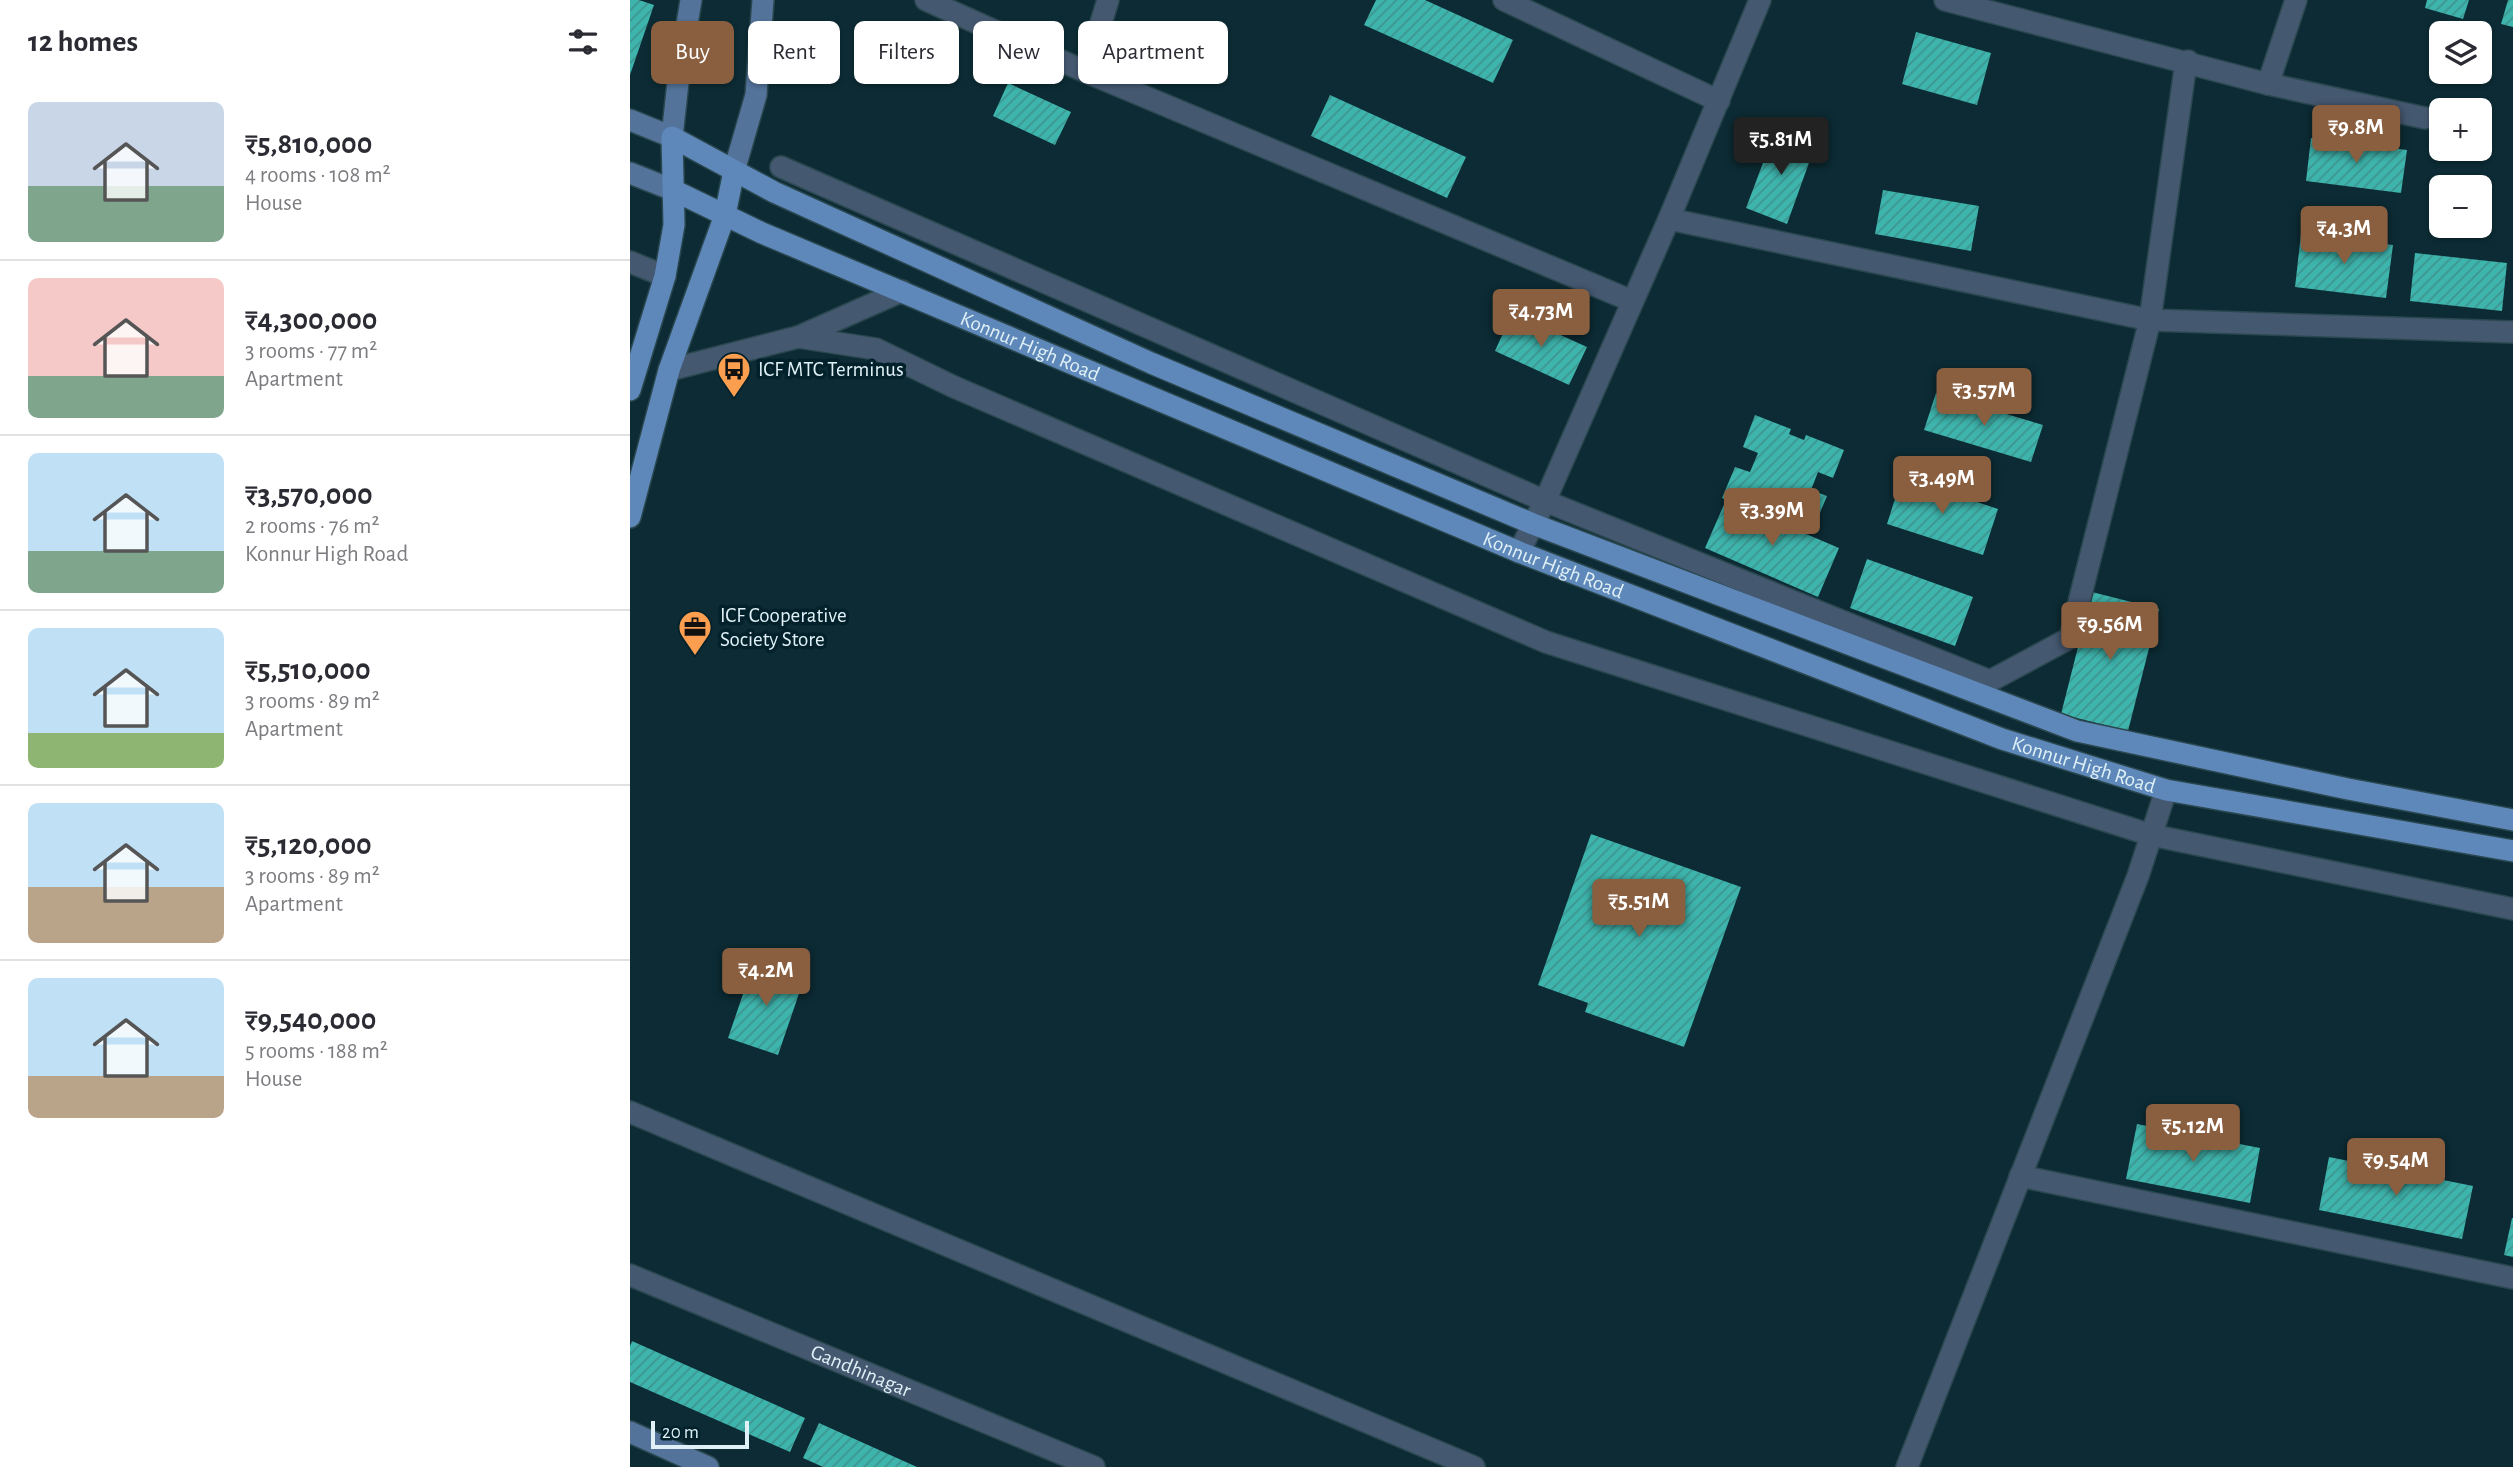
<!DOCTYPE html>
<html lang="en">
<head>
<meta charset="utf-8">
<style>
  body { margin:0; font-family:"Alegreya Sans",sans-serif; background:#f2f2f3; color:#2b2b33; height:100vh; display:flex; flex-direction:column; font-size:26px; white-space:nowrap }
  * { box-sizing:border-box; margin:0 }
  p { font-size:23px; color:#7c7c81 }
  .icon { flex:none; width:38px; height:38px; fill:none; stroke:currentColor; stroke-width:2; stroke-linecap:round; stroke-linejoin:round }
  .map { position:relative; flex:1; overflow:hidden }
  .side { display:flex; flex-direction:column; background:#fff; width:630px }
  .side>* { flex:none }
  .top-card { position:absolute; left:21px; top:21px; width:665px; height:63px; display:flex; gap:14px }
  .tools { position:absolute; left:1799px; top:21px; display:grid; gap:14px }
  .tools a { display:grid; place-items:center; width:63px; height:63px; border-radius:10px; background:#fff; box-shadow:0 2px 5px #0004; font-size:35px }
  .scale { position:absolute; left:21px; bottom:18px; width:98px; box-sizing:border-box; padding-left:7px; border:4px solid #dff0f6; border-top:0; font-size:19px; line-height:24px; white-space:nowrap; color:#dff0f6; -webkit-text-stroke:5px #03212a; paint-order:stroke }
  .price { position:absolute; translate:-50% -60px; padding:0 16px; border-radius:7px; background:#895f40; color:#fff; font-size:23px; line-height:46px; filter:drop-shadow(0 2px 4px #0008) }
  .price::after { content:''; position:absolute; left:50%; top:42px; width:21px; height:16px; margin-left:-10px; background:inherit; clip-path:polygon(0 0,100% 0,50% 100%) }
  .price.active { background:#222; color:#fff }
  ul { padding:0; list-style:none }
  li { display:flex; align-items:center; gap:21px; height:175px; padding:0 28px }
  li+li { border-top:2px solid #e1e1e2 }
  li span { display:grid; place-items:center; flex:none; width:196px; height:140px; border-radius:10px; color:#555 }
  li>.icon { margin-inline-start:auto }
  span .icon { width:84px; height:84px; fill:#fffc; stroke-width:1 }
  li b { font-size:30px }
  h2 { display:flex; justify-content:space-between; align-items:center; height:84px; padding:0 28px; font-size:30px }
  .chip { padding:0 24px; border-radius:10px; background:#fff; box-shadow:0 2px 5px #0004; font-size:24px; line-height:63px }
  .chip.active { background:#895f40; color:#fff }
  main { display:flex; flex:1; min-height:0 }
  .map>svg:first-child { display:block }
  .building { fill:url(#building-hatch) }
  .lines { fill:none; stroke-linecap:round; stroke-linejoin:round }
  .minor-casing { stroke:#2a474f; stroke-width:24 }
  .secondary-casing { stroke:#2a474f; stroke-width:24 }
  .primary-casing { stroke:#2a474f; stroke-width:24 }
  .minor { stroke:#445870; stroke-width:21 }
  .secondary { stroke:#53739a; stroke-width:21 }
  .primary { stroke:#5e88b9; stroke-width:21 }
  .labels { text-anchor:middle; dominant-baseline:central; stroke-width:7; stroke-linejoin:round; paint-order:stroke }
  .street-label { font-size:21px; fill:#dff0f6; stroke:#03212a }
  .poi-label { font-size:21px; fill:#dff0f6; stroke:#03212a; text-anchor:start }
</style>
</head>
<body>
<main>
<section class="side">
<h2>12 homes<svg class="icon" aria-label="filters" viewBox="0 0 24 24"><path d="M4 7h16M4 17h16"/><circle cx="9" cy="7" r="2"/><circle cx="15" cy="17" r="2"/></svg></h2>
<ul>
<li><span style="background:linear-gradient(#c9d6e8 60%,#7fa58c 0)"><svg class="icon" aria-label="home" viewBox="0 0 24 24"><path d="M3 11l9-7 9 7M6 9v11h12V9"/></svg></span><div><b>₹5,810,000</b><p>4 rooms · 108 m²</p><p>House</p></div></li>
<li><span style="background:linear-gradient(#f6c9c9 70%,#7fa58c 0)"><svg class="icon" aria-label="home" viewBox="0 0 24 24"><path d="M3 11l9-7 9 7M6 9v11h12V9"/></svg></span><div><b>₹4,300,000</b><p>3 rooms · 77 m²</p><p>Apartment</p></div></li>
<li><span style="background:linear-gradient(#bfe0f5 70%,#7fa58c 0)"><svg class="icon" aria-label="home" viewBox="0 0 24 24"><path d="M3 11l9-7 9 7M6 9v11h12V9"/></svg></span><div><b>₹3,570,000</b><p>2 rooms · 76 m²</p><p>Konnur High Road</p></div></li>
<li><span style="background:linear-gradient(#bfe0f5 75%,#8fb573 0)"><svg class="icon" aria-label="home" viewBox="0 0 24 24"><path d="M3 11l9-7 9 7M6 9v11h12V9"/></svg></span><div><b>₹5,510,000</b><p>3 rooms · 89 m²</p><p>Apartment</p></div></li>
<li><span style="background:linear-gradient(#bfe0f5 60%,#b9a48a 0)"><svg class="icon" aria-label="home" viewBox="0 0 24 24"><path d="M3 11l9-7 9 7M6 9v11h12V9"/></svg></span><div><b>₹5,120,000</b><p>3 rooms · 89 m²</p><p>Apartment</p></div></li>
<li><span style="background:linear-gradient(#bfe0f5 70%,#b9a48a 0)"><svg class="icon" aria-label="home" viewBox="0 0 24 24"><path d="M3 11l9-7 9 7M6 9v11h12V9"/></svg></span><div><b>₹9,540,000</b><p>5 rooms · 188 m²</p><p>House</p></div></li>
</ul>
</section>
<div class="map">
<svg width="1883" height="1467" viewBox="0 0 1883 1467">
  <defs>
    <pattern id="building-hatch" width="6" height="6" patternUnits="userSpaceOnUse" patternTransform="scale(1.75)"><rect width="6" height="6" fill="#3db4ac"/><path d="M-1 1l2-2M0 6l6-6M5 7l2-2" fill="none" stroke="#3f948f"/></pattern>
  </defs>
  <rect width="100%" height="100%" fill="#0c2b34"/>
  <path class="building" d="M0,0H9L24,5L0,75Z
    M746,0H795L883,40L863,83L734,25Z
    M1797,0H1839L1833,19L1795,8Z
    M1878,0H1883V27L1871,24Z
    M1286,32L1361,53L1347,105L1272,84Z
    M378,83L441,112L425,145L363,116Z
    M700,95L836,157L817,198L681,136Z
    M1145,131L1185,146L1157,224L1116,208Z
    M1681,138L1777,150L1771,193L1676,181Z
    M1253,190L1349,206L1341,251L1245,234Z
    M1671,234L1763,245L1756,298L1665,287Z
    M1785,253L1877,263L1872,311L1780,301Z
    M882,313L957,347L939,385L865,351Z
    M1306,393L1413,425L1401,462L1294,430Z
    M1125,415L1161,429L1159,434L1174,440L1176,435L1214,450L1203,478L1188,472L1181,490L1197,496L1182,532L1158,523L1161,515L1150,510L1154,500L1137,494L1133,504L1124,501L1121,509L1092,498L1105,467L1120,472L1128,453L1113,447Z
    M1272,477L1368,509L1353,555L1257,524Z
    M1096,500L1209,548L1188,597L1075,548Z
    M1237,559L1343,597L1325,646L1220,608Z
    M1462,592L1529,609L1498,731L1431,714Z
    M961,834L1111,887L1054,1047L955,1012L958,1003L908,985Z
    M124,962L174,979L148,1055L98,1038Z
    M1507,1124L1630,1148L1620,1203L1496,1179Z
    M1699,1157L1843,1186L1832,1239L1689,1210Z
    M1882,1218H1883V1257L1874,1255Z
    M2,1341L175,1418L160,1452L0,1382V1346Z
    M189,1423L287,1467H193L173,1458Z"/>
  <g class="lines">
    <defs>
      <g id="minor">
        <path d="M296,0L456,72L1002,301"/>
        <path d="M874,0L1089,101"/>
        <path d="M1315,0L1638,84L1795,118"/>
        <path d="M1558,61L1556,62L1520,320L1883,332"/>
        <path d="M456,72L478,0"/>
        <path d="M1638,84L1666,0"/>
        <path d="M151,167L915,501L1360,681L1440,638L1520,320L1039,219"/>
        <path d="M0,262L35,276"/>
        <path d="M168,337L272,291"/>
        <path d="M39,370L168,337L246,349L322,386L916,642L1521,835L1883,909"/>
        <path d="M889,552L915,501L1039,219L1130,0"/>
        <path d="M0,1112L844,1467"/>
        <path d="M1390,1176L1883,1278"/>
        <path id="s1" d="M0,1275L464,1467"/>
        <path d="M1277,1467L1508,876L1536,790"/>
      </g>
      <path id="secondary" d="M0,120L42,137L49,73L61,0
        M104,171L126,95L133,0
        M0,173L43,190
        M0,1432L78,1467"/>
      <g id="primary">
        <path id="s2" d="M43,190L132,233L889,552L1372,739L1536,790L1883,851"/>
        <path d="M0,390L35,276L44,225L42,137L144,192L521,363L903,524L1447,731L1718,789L1883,820"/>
        <path d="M0,517L39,370L95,215L104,171"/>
      </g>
    </defs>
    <use href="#minor" class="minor-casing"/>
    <use href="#secondary" class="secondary-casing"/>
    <use href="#primary" class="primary-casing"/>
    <use href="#minor" class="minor"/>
    <use href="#secondary" class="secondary"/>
    <use href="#primary" class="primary"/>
  </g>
  <defs>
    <symbol id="bus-pin" viewBox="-11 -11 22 30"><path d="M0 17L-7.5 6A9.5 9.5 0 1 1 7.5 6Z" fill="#fb9e50" stroke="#03212a"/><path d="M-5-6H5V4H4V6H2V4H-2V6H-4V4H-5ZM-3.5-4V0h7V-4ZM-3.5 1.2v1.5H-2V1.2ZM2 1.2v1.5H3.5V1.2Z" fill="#111"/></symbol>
    <symbol id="office-pin" viewBox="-11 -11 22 30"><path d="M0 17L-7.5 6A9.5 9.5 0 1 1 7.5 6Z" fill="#fb9e50" stroke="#03212a"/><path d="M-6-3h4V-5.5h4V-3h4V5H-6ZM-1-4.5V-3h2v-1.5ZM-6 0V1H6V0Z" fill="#111"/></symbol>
  </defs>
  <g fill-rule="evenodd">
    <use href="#bus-pin" x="85" y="350" width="38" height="52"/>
    <use href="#office-pin" x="46" y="608" width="38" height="52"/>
  </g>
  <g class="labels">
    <g class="street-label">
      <text stroke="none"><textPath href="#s2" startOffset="390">Konnur High Road</textPath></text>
      <text stroke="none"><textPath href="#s2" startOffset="957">Konnur High Road</textPath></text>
      <text stroke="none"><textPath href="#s2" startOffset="1524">Konnur High Road</textPath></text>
      <text stroke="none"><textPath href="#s1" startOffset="250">Gandhinagar</textPath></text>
    </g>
    <g class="poi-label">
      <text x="128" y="369">ICF MTC Terminus</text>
      <text x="90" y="615">ICF Cooperative<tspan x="90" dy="24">Society Store</tspan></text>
    </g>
  </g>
</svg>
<div class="tools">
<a><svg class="icon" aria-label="layers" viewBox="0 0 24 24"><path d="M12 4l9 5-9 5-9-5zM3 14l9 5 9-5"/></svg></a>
<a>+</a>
<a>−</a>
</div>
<div class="scale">20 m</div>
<b class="price" style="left:1726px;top:165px">₹9.8M</b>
<b class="price active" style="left:1151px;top:177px">₹5.81M</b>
<b class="price" style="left:1714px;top:266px">₹4.3M</b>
<b class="price" style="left:911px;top:349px">₹4.73M</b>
<b class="price" style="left:1354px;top:428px">₹3.57M</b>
<b class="price" style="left:1312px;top:516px">₹3.49M</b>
<b class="price" style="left:1142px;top:548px">₹3.39M</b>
<b class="price" style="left:1480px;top:662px">₹9.56M</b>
<b class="price" style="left:1009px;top:939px">₹5.51M</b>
<b class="price" style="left:136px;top:1008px">₹4.2M</b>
<b class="price" style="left:1563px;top:1164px">₹5.12M</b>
<b class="price" style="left:1766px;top:1198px">₹9.54M</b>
<div class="top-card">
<a class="chip active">Buy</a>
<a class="chip">Rent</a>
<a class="chip">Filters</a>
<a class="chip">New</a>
<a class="chip">Apartment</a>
</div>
</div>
</main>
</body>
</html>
